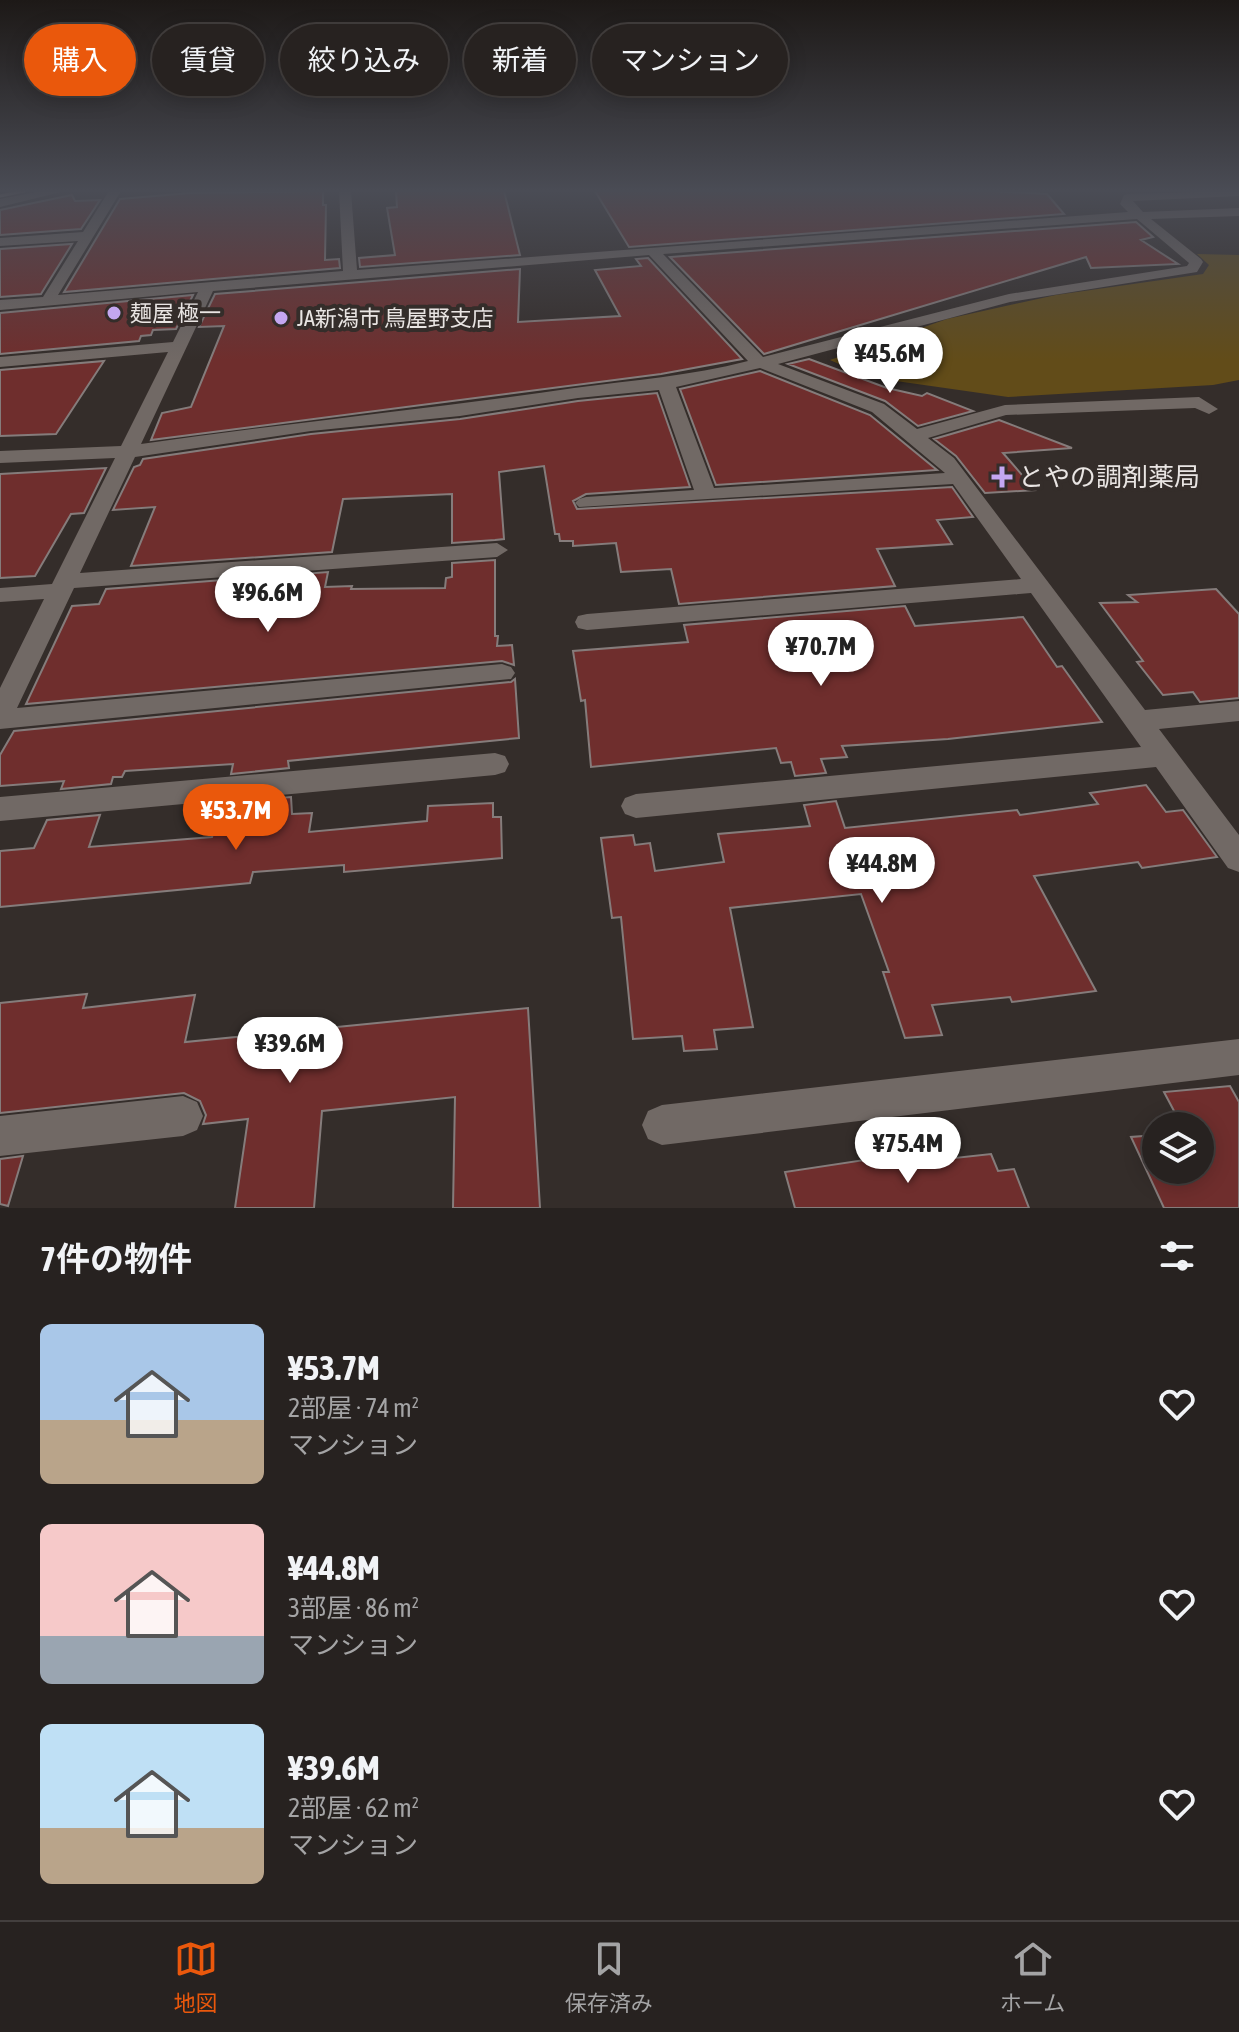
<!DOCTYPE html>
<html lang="ja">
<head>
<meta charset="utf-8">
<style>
  body { margin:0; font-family:"Asap Condensed","Noto Sans JP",sans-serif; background:#2f2a29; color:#f1f3f6; height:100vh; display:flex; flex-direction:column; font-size:30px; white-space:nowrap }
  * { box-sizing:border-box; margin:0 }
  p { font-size:26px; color:#a4a4a5 }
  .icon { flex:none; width:44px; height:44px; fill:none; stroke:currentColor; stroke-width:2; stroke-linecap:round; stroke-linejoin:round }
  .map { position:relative; height:1208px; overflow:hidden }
  .side { display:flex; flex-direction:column; background:#272220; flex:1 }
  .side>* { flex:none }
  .top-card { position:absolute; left:24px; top:24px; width:800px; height:72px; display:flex; gap:16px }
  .tools { position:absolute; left:1142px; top:1112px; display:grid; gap:16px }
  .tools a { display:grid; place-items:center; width:72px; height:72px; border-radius:50%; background:#272220; box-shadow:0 4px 20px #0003,0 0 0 2px #433f3e; font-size:40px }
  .price { position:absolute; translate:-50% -68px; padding:0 18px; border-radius:28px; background:#fff; color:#222; font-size:26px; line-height:52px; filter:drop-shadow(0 2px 4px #0008) }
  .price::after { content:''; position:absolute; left:50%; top:48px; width:24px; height:18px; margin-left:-12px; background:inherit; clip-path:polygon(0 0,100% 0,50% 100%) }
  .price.current { background:#ea580c; color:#fff }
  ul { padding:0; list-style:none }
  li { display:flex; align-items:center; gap:24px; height:200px; padding:0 40px }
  li span { display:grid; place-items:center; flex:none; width:224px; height:160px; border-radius:12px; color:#555 }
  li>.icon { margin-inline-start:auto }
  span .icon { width:96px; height:96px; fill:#fffc; stroke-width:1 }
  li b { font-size:34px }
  h2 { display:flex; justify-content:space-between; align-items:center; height:96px; padding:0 40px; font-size:34px }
  .pill { padding:0 28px; border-radius:36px; background:#272220; box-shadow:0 4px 20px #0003,0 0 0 2px #433f3e; font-size:28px; line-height:72px }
  .pill.current { background:#ea580c; color:#fff }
  .dock { display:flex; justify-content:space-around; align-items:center; height:112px; border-top:2px solid #433f3e; background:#272220; font-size:22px; color:#a4a4a5 }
  .dock a { display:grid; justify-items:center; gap:4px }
  .dock .current { color:#ea580c }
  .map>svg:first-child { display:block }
  .green { fill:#624c19 }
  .building { fill:#6f2e2d; stroke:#857c7b; stroke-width:2 }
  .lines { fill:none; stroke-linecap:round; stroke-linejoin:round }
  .minor { fill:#716965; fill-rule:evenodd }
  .rail { stroke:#afaaa8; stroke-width:3 }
  .poi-dot { fill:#c4a7f1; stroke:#342d2a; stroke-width:3 }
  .labels { text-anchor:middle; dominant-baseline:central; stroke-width:8; stroke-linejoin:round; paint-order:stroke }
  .far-poi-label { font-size:22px; fill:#e9e5e3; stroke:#342d2a; text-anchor:start }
  .poi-label { font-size:26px; fill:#e9e5e3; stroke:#342d2a; text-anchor:start }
</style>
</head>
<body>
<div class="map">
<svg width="1239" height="1208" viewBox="0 0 1239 1208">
  <rect width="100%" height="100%" fill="#342d2a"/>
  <path class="green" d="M1197,254L1239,255V380L1213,385L1008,397L868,377L830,360L947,319L1056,295L1203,274L1209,265Z"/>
  <path class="building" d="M323,191V205H326L325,260L339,259L340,268L64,292L120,199L190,193Z
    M396,191H504L520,255L360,267L359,258L395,255L387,208L397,207Z
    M595,191H992L1047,194L1064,214L629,247Z
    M72,195L75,201L100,200L81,229L0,235V210Z
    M1136,222L1153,237L1141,240L1178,264L1091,268L1086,257L764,354L670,257Z
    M72,244L41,294L0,297V249Z
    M648,258L742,359L661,374L151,440L162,413L191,407L224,326L199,327L215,294L520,269L518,322L620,316L595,270L641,266L636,259Z
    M193,295L176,329L153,330L151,335L141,336L139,341L0,354V313Z
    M809,359L887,388L922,396L927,393L973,411L918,426L885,401L788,364Z
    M104,361L56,434L0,436V370Z
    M760,371L870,415L937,470L716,485L680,389Z
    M657,393L690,487L586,494L573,501L577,509L952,487L973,517L937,520L952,544L877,549L895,586L679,604L671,569L621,572L616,543L573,546V541H560L559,534H555L544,466L499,472L504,539L495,540L452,543V494L343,499L332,552L131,566L155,507L113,510L134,467L140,465L143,459L311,434L460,419L578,401Z
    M999,420L1072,448L1003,453L1035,490L985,493L956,456L934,439Z
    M106,468L84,513L71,514L35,576L0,578V474Z
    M495,560V636H498L497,646L512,645L514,665L502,661L26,704L72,606L99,604L106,589L328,572L325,587L352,586L351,589L445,588L446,578L452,577V563Z
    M1216,589L1239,614V698L1200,702L1193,692L1163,695L1137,662L1143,661L1100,603L1137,602L1128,595Z
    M905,606L915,626L1023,617L1057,667L1062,666L1102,722L948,739L842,746L847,757L821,759L826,773L795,776L791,762L781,763L776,748L591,767L585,700L581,701L573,651L688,642L684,625Z
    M515,679L519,738L288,761L289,768L231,774L233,764L125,771L122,777H113L111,784L61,789L64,781L0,786V755L14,731L511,682Z
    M1146,785L1166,812L1183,810L1217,857L1142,868L1138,862L1034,876L1096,991L1012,1002L1010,997L932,1005L942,1035L905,1038L883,972H889L861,894L730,908L753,1027L714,1030L717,1049L684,1051L682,1036L633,1039L621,917L612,918L601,838L633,835L635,845L650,843L655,871L724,862L718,834L810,826L804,805L836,801L845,828L1017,810L1020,815L1098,804L1090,793Z
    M291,797L292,814L312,813L309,832L427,821L428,806L493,803V817H501L502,858L344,872V865L253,872L250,883L0,907V851L34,848L47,820L100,815L89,847L212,837L222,803Z
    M87,994L83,1008L195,995L185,1042L528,1008L540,1208H453L455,1097L322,1111L314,1208H235L248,1119L203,1124L206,1115L200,1101L184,1093L0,1113V1003Z
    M1230,1086L1239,1102V1208H1164L1131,1137L1156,1135V1170H1200V1126H1182L1164,1092Z
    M991,1154L998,1171L1014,1169L1029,1208H795L785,1172L897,1155L900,1164Z
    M23,1156L8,1206L0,1204V1159Z"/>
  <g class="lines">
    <path class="minor" d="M42,191H65L0,207V199Z
      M109,191H121L58,295L343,271L339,191H351L357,270L1128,212L1120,204L1124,195L1128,194L1239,191V196L1133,201L1143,212L1239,208V216L1151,219L1201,259L1203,262L1197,272L1010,302L778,364L884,404L917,429L1005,405L1199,397L1218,409L1209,414L1195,408L1006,415L928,438L954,458L1145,710L1239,701V721L1159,729L1239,835V872L1228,868L1156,767L636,818L625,814L621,806L625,798L636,794L1141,747L1031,593L587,630L578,628L575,622L578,616L587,614L1021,579L953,484L579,507L575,503L579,499L586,497L694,490L659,390L578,398L460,416L311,431L135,457L80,573L497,543L508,550L497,557L74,588L17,708L502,664L511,667L515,673L511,679L0,729V688L44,599L0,602V588L52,584L115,458L0,463V451L121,446L168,352L0,367V357L173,342L198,292L0,310V300L43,297L78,241L0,246V238L83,232ZM1137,219L1189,263L1187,266L1009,294L763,357L663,254ZM649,255L748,361C690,376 633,380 574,388C430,409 285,423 141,444L213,291ZM760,368L872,412L945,473L714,488L676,387Z
      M495,753L505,756L509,764L505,772L495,775L0,821V797Z
      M1239,1039V1075L662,1145L648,1139L642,1125L648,1111L662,1105Z
      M183,1096L197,1102L203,1116L197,1130L183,1136L0,1156V1116Z"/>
    <path class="rail" d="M0,196L24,191"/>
  </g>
  <linearGradient id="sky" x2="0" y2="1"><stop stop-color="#1d1917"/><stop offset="0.53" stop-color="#4a4c55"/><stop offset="1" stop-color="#4a4c55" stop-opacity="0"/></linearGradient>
  <rect width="1239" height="360" fill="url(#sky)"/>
  <g class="poi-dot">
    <circle cx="114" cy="313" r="8"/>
    <circle cx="281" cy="318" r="8"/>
    <path d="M998 465h8v8h8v8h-8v8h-8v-8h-8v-8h8z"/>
  </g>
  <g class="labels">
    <g class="far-poi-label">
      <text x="130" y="313">麺屋 極一</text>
      <text x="297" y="318">JA新潟市 鳥屋野支店</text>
    </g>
    <g class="poi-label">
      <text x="1018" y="477">とやの調剤薬局</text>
    </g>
  </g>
</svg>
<div class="tools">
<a><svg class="icon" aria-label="layers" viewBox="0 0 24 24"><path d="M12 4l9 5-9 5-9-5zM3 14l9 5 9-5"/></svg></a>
</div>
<b class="price" style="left:890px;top:395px">¥45.6M</b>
<b class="price" style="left:268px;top:634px">¥96.6M</b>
<b class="price" style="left:821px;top:688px">¥70.7M</b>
<b class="price current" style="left:236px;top:852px">¥53.7M</b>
<b class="price" style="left:882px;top:905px">¥44.8M</b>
<b class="price" style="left:290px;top:1085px">¥39.6M</b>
<b class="price" style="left:908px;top:1185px">¥75.4M</b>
<div class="top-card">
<a class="pill current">購入</a>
<a class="pill">賃貸</a>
<a class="pill">絞り込み</a>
<a class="pill">新着</a>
<a class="pill">マンション</a>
</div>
</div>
<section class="side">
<h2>7件の物件<svg class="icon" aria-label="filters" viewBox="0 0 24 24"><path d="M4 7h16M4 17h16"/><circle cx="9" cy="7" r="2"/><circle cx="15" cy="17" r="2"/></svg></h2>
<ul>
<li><span style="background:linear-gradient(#a9c7e8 60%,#b9a48a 0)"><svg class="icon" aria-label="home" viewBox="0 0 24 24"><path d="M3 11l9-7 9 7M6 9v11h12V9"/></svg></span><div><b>¥53.7M</b><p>2部屋 · 74 m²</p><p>マンション</p></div><svg class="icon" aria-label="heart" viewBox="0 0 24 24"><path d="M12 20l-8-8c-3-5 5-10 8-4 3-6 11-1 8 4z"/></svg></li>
<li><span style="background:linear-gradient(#f6c9c9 70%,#9aa5b1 0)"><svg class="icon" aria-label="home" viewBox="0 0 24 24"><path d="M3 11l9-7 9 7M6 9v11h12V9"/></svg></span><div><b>¥44.8M</b><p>3部屋 · 86 m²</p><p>マンション</p></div><svg class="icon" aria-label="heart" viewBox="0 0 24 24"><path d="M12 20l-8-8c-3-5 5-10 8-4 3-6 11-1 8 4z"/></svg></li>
<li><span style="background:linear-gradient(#bfe0f5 65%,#b9a48a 0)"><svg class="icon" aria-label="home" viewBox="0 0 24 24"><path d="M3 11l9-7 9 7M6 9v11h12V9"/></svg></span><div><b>¥39.6M</b><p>2部屋 · 62 m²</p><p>マンション</p></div><svg class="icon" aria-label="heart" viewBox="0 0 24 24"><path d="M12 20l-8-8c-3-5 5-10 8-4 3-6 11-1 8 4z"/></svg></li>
</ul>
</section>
<nav class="dock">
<a class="current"><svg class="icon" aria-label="map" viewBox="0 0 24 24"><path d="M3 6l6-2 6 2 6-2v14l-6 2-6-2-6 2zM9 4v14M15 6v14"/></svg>地図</a>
<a><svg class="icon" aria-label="saved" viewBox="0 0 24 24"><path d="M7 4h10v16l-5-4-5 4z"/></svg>保存済み</a>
<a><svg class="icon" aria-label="home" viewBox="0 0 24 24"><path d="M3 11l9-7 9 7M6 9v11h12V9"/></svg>ホーム</a>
</nav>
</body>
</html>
